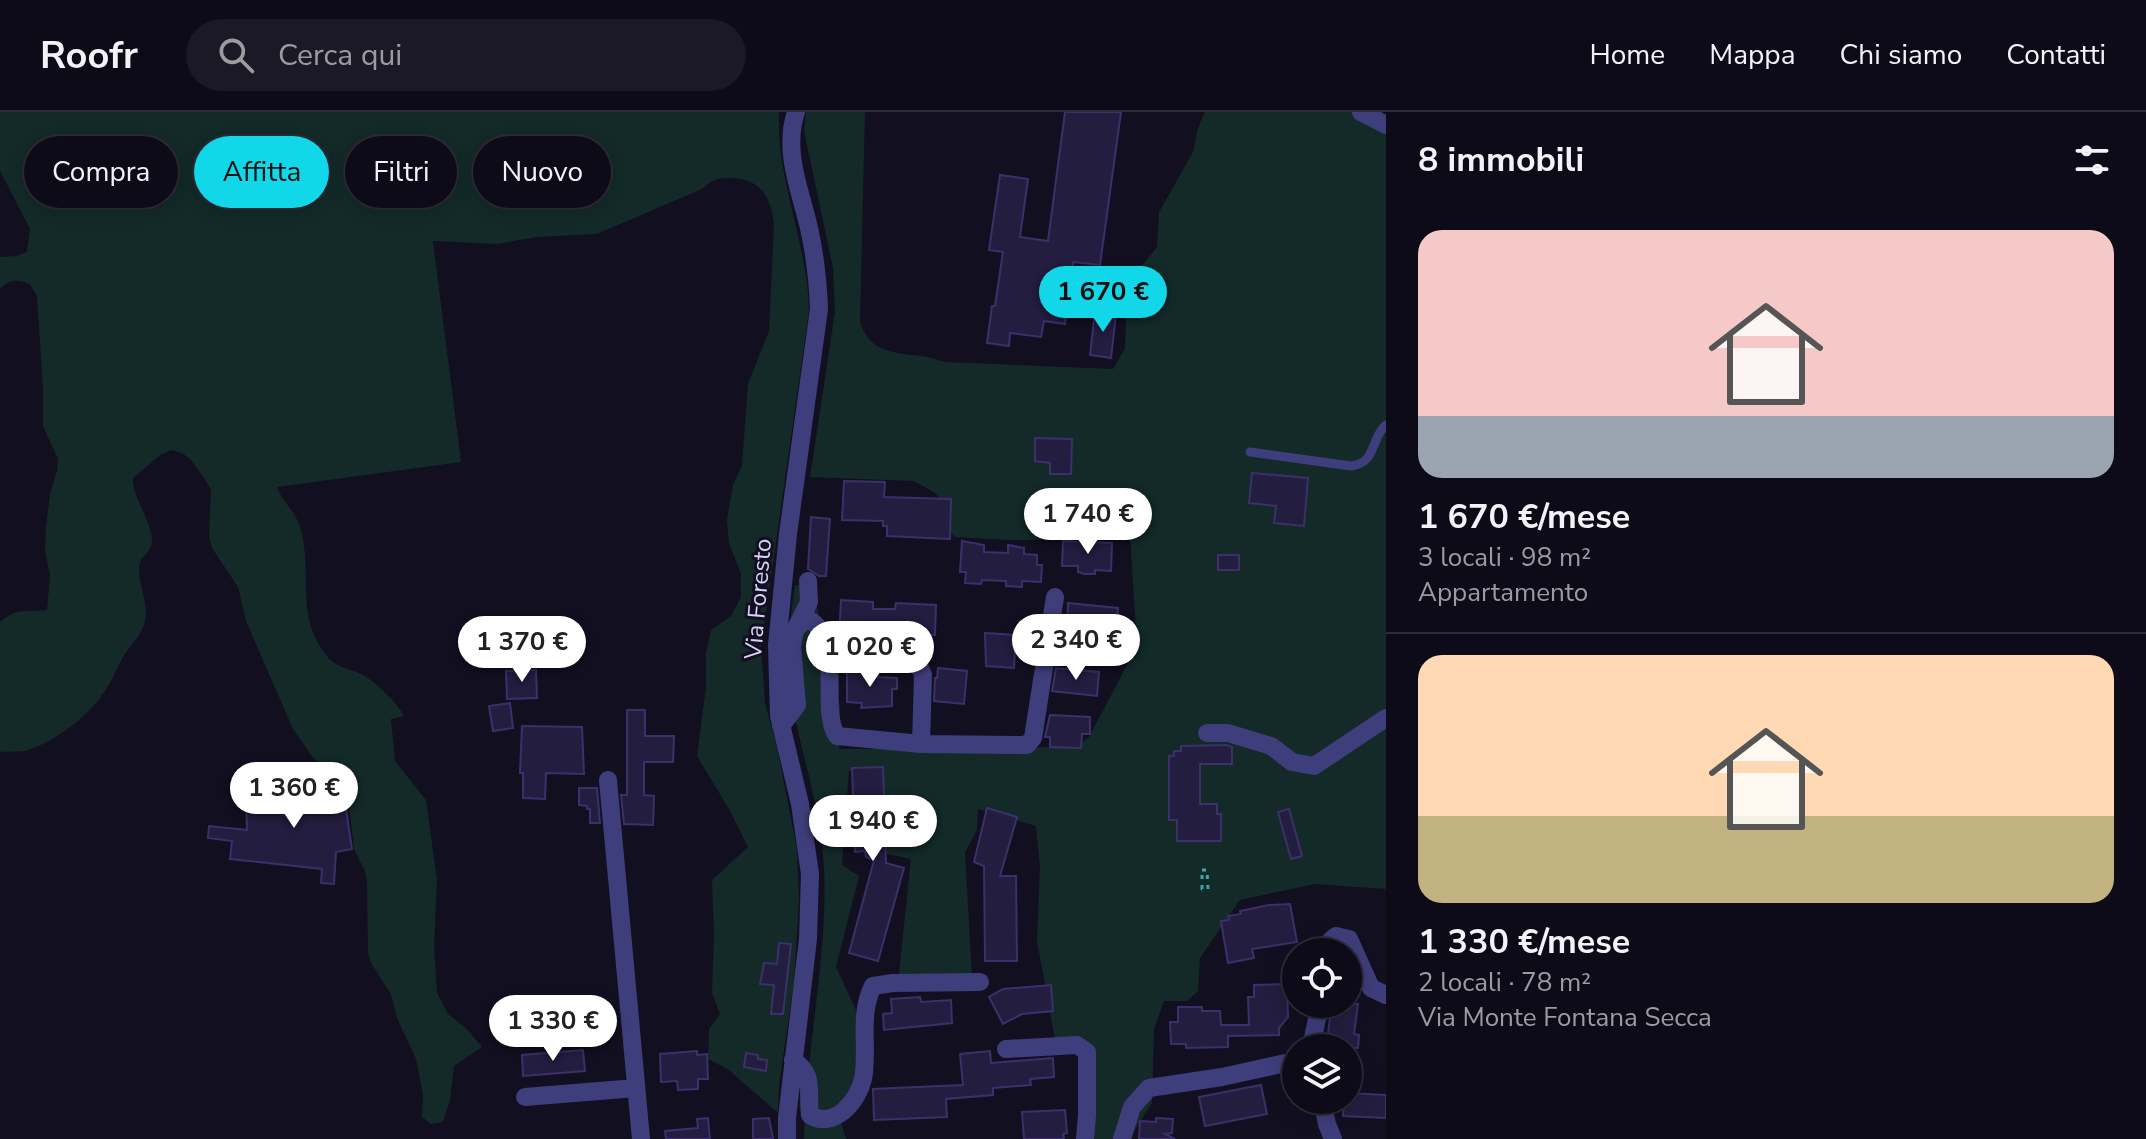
<!DOCTYPE html>
<html lang="it">
<head>
<meta charset="utf-8">
<style>
  body { margin:0; font-family:"Nunito Sans",sans-serif; background:#1c1926; color:#f1f3f6; height:100vh; display:flex; flex-direction:column; font-size:30px; white-space:nowrap }
  * { box-sizing:border-box; margin:0 }
  p { font-size:26px; color:#9b9ba2 }
  .icon { flex:none; width:44px; height:44px; fill:none; stroke:currentColor; stroke-width:2; stroke-linecap:round; stroke-linejoin:round }
  .map { position:relative; flex:1; overflow:hidden }
  .drawer { display:flex; flex-direction:column; background:#0e0b19; width:760px }
  .drawer>* { flex:none }
  .top-card { position:absolute; left:24px; top:24px; width:760px; height:72px; display:flex; gap:16px }
  .fabs { position:absolute; left:1282px; top:826px; display:grid; gap:16px }
  .fabs a { display:grid; place-items:center; width:80px; height:80px; border-radius:50%; background:#0e0b19; box-shadow:0 4px 20px #0003,0 0 0 2px #2e2b38; font-size:40px }
  .price { position:absolute; translate:-50% -68px; padding:0 18px; border-radius:28px; background:#fff; color:#222; font-size:26px; line-height:52px; filter:drop-shadow(0 2px 4px #0008) }
  .price::after { content:''; position:absolute; left:50%; top:48px; width:24px; height:18px; margin-left:-12px; background:inherit; clip-path:polygon(0 0,100% 0,50% 100%) }
  .price.active { background:#12d7e8; color:#111 }
  ul { padding:0; list-style:none }
  li { display:grid; align-content:center; gap:16px; height:424px; padding:0 32px }
  li+li { border-top:2px solid #2e2b38 }
  li span { display:grid; place-items:center; height:248px; border-radius:24px; color:#555 }
  li>.icon { margin-inline-start:auto }
  span .icon { width:144px; height:144px; fill:#fffc; stroke-width:1 }
  li b { font-size:34px }
  h2 { display:flex; justify-content:space-between; align-items:center; height:96px; padding:0 32px; font-size:34px }
  .tag { padding:0 28px; border-radius:36px; background:#0e0b19; box-shadow:0 4px 20px #0003,0 0 0 2px #2e2b38; font-size:28px; line-height:72px }
  .tag.active { background:#12d7e8; color:#111 }
  header { display:flex; align-items:center; gap:48px; box-sizing:border-box; height:112px; padding:0 40px; background:#0e0b19; border-bottom:2px solid #2e2b38 }
  header strong { font-size:38px }
  nav { display:flex; gap:44px; margin-inline-start:auto; font-size:28px }
  .search { width:560px; height:72px; background:#1c1926; display:flex; align-items:center; gap:20px; box-sizing:border-box; padding:0 28px; border-radius:44px; color:#9b9ba2; font-size:30px }
  main { display:flex; flex:1; min-height:0 }
  .map>svg:first-child { display:block }
  .green { fill:#132a29 }
  .building { fill:#231d40; stroke:#3b306a; stroke-width:2 }
  .lines { fill:none; stroke-linecap:round; stroke-linejoin:round }
  .path { stroke:#38aaa1; stroke-width:3; stroke-dasharray:4 6; stroke-linecap:butt }
  .service { stroke:#3f3e7c; stroke-width:9 }
  .minor { stroke:#3f3e7c; stroke-width:18 }
  .labels { text-anchor:middle; dominant-baseline:central; stroke-width:6; stroke-linejoin:round; paint-order:stroke }
  .street-label { font-size:24px; fill:#d6d2fc; stroke:#120f21 }
</style>
</head>
<body>
<header>
<strong>Roofr</strong>
<div class="search"><svg class="icon" aria-label="search" viewBox="0 0 24 24"><circle cx="10" cy="10" r="6"/><path d="M15 15l6 6"/></svg>Cerca qui</div>
<nav><a>Home</a><a>Mappa</a><a>Chi siamo</a><a>Contatti</a></nav>
</header>
<main>
<div class="map">
<svg width="1386" height="1027" viewBox="0 0 1386 1027">
  <rect width="100%" height="100%" fill="#120f21"/>
  <path class="green" d="M0,0H779C776,68 808,132 809,199L761,535L765,591L777,635L797,737L799,789L794,870L779,973L778,1001L729,958L708,947L709,917L720,902L712,881L714,823L712,768L748,735L729,697L697,644L706,576V541L711,518L731,504L741,485V462L729,431L727,408L733,373L742,353L748,272L769,219L774,114C772,86 761,67 732,66C718,65 711,68 702,77L597,122L536,125L497,132L433,129L461,350L277,375C283,391 297,401 301,418C313,465 294,503 327,544C336,556 352,557 365,564C378,573 397,590 404,604L391,607L395,649L426,688L437,768L434,836L437,881L448,902L467,917L482,935L454,954L450,988L443,1010L431,1012L422,1005L423,982L416,947L397,906L391,882L371,851L368,841L367,770L365,759L354,737L347,678L343,667L314,647L293,617L246,509L238,475L212,436L209,425L211,378L205,367L191,348L182,341L171,338L160,343L133,366C132,385 152,409 152,429C152,440 140,444 139,455C138,473 149,490 145,509C142,523 130,533 123,545C116,558 111,571 102,583C87,605 51,633 24,639C17,640 8,639 0,640V510C18,494 25,501 47,498L50,463L45,439L46,416L50,382L57,359L58,347L43,314V277L37,184L30,172C17,167 10,167 0,177V145L16,144L27,140L30,117L0,59Z
    M806,0H865L860,209C868,240 894,241 922,244C930,245 939,249 947,250L1113,257L1125,236L1128,159L1142,153L1157,135L1159,100L1193,40L1198,16L1205,0H1383L1380,8L1386,13V777L1315,772L1240,788L1200,846L1198,879L1187,889H1164L1154,917L1152,991L1129,1027H1083L1087,961L1077,939L1055,928L1037,829L1040,754L1036,714L978,697L977,718L965,740L972,865L898,871L911,747L878,740L881,661L849,659L842,753L859,764L836,855L861,909L870,942L847,985L836,995L846,1027H804C806,936 828,846 824,755C821,698 802,643 791,588C783,550 790,511 795,473L812,474L840,594L839,637L1077,635L1089,625L1137,534L1130,422L1107,421L1108,387H1098L1097,408C1065,438 996,426 955,425L945,414V392L935,381L914,369L810,365L835,200L833,156L804,19Z"/>
  <path class="building" d="M1065,0H1121L1100,153L1073,150L1065,212L1044,209L1041,225L1010,221L1009,234L987,231L992,194H995L1003,140L989,138L1000,63L1028,67L1020,125L1048,129Z
    M1095,199L1116,202L1111,246L1090,243Z
    M1035,326L1072,327L1071,362H1050V351L1035,349Z
    M1252,361L1308,366L1304,414L1274,411L1276,394L1249,391Z
    M844,369L885,370L884,385L951,387L950,427L887,424V414H883V409L842,408Z
    M811,405L830,407L826,464H819L808,457Z
    M962,429L984,433V440L1008,441V433L1024,436V442L1037,443V453H1042L1041,470L1022,469V475L1006,474V469L982,468L981,472L965,471L966,460H960Z
    M1063,429L1112,431L1111,459L1095,458V462H1084L1078,460V454H1062Z
    M1218,443H1239V458H1218Z
    M841,488L873,490V497H895L896,491L936,493L935,523L876,520L875,527L839,526Z
    M1068,491L1118,496L1117,523L1077,521V518H1067Z
    M985,521L1016,523L1014,556L986,554Z
    M938,556L967,559L964,592L934,589L935,566H937Z
    M1056,556L1099,560L1097,584L1052,579Z
    M536,558L537,586L507,587L506,559Z
    M847,558L868,559L878,561V565L897,566V577H892V594L861,596L862,591L847,590Z
    M510,591L513,616L493,619L489,594Z
    M627,598H645V624H674L673,650H644V683L654,684L653,713L624,712L621,683H627Z
    M1050,603L1090,605V622H1082L1081,636L1050,635V625H1045Z
    M522,614L582,615L584,662L546,661L545,687L523,686V661H520Z
    M1226,633L1232,635V652H1200V692H1217V702H1221V729H1177V708H1169V644H1174V639H1181V634Z
    M883,655L886,751L904,756L878,849L849,841L874,748L866,745L865,739L855,740L852,656Z
    M341,664L352,737L336,740L334,772L321,771L322,757L230,747L232,729L208,726L209,714L247,718L246,687L316,683L314,668Z
    M579,676H597L600,711H590V697H587V694L579,693Z
    M987,696L1017,705L1000,764H1016L1017,849H985L984,754L974,750Z
    M1289,697L1302,744L1291,747L1278,700Z
    M1290,792L1297,830L1252,837L1254,846L1228,851L1221,809L1229,808L1228,804L1241,802L1240,799L1269,793Z
    M779,831L791,832L783,902H771L774,873L760,872L764,851L777,852Z
    M1287,872L1288,905L1279,916V923L1228,924V935L1186,936V932H1171L1170,910H1178V895H1202V899H1220L1221,913H1249L1248,885H1254V873Z
    M1051,873L1053,899L1022,902L1003,912L989,885L1003,877Z
    M920,885L921,890L951,888L952,911L884,918L883,902L892,901L891,887Z
    M1332,892H1358L1354,922L1359,923L1358,936H1326Z
    M583,938L585,959L523,964L522,943Z
    M697,939V943L707,942L708,967H698V977L678,978L677,969L661,970L660,942Z
    M990,939L991,951L1053,946L1054,965L1030,967L1031,973L993,976V983L946,987L947,1005L874,1008L873,977L963,973L960,942Z
    M746,941L758,943V947L767,948L766,959L744,955Z
    M1261,973L1267,1002L1205,1014L1199,985Z
    M1348,981L1386,983V1006L1343,1004L1344,988H1348Z
    M1065,998L1067,1021L1063,1022L1064,1027H1024L1022,1000Z
    M708,1006L710,1027H666L665,1019L698,1016L697,1007Z
    M769,1006L773,1027H753V1007Z
    M1156,1006L1173,1007L1172,1021L1165,1022L1175,1027H1139L1140,1009L1156,1010Z"/>
  <g class="lines">
    <path class="path" d="M1202,758H1207L1208,777H1202Z"/>
    <path class="service" d="M1250,340L1351,354C1377,351 1370,327 1386,313"/>
    <path class="minor" d="M1361,0L1386,13
      M795,518L803,510L811,509C844,530 819,598 837,624L921,632L1027,633L1033,626L1055,485
      M897,551L918,552L923,563L921,632
      M781,614L797,593L792,534L795,518L809,490L808,469
      M1207,621H1228L1271,634L1292,650L1314,654L1386,606
      M608,668L641,1027
      M1328,840L1331,828L1336,824L1349,827L1371,876L1386,883
      M1308,936L1312,931L1320,892
      M1006,937L1077,933L1087,940V1003L1085,1027
      M793,948C815,962 807,979 810,1003C834,1018 858,989 863,967C869,936 858,903 873,874L893,871L980,870
      M525,985L636,976
      M1322,988L1327,1012L1333,1027
      M787,1027V1006L808,827L810,762L800,692L779,604L777,533L788,422L819,197C818,169 815,143 809,116C800,77 783,39 796,0
      M1122,1027L1132,995L1149,976L1222,965L1290,950L1296,946"/>
  </g>
  <g class="labels">
    <g class="street-label">
      <text transform="translate(758 487) rotate(-85)">Via Foresto</text>
    </g>
  </g>
</svg>
<div class="fabs">
<a><svg class="icon" aria-label="locate" viewBox="0 0 24 24"><circle cx="12" cy="12" r="6"/><path d="M12 2v4M12 18v4M2 12h4M18 12h4"/></svg></a>
<a><svg class="icon" aria-label="layers" viewBox="0 0 24 24"><path d="M12 4l9 5-9 5-9-5zM3 14l9 5 9-5"/></svg></a>
</div>
<b class="price active" style="left:1103px;top:222px">1 670 €</b>
<b class="price" style="left:1088px;top:444px">1 740 €</b>
<b class="price" style="left:1076px;top:570px">2 340 €</b>
<b class="price" style="left:522px;top:572px">1 370 €</b>
<b class="price" style="left:870px;top:577px">1 020 €</b>
<b class="price" style="left:294px;top:718px">1 360 €</b>
<b class="price" style="left:873px;top:751px">1 940 €</b>
<b class="price" style="left:553px;top:951px">1 330 €</b>
<div class="top-card">
<a class="tag">Compra</a>
<a class="tag active">Affitta</a>
<a class="tag">Filtri</a>
<a class="tag">Nuovo</a>
</div>
</div>
<section class="drawer">
<h2>8 immobili<svg class="icon" aria-label="filters" viewBox="0 0 24 24"><path d="M4 7h16M4 17h16"/><circle cx="9" cy="7" r="2"/><circle cx="15" cy="17" r="2"/></svg></h2>
<ul>
<li><span style="background:linear-gradient(#f6c9c9 75%,#9aa5b1 0)"><svg class="icon" aria-label="home" viewBox="0 0 24 24"><path d="M3 11l9-7 9 7M6 9v11h12V9"/></svg></span><div><b>1 670 €/mese</b><p>3 locali · 98 m²</p><p>Appartamento</p></div></li>
<li><span style="background:linear-gradient(#ffd9b3 65%,#c2b280 0)"><svg class="icon" aria-label="home" viewBox="0 0 24 24"><path d="M3 11l9-7 9 7M6 9v11h12V9"/></svg></span><div><b>1 330 €/mese</b><p>2 locali · 78 m²</p><p>Via Monte Fontana Secca</p></div></li>
</ul>
</section>
</main>
</body>
</html>
